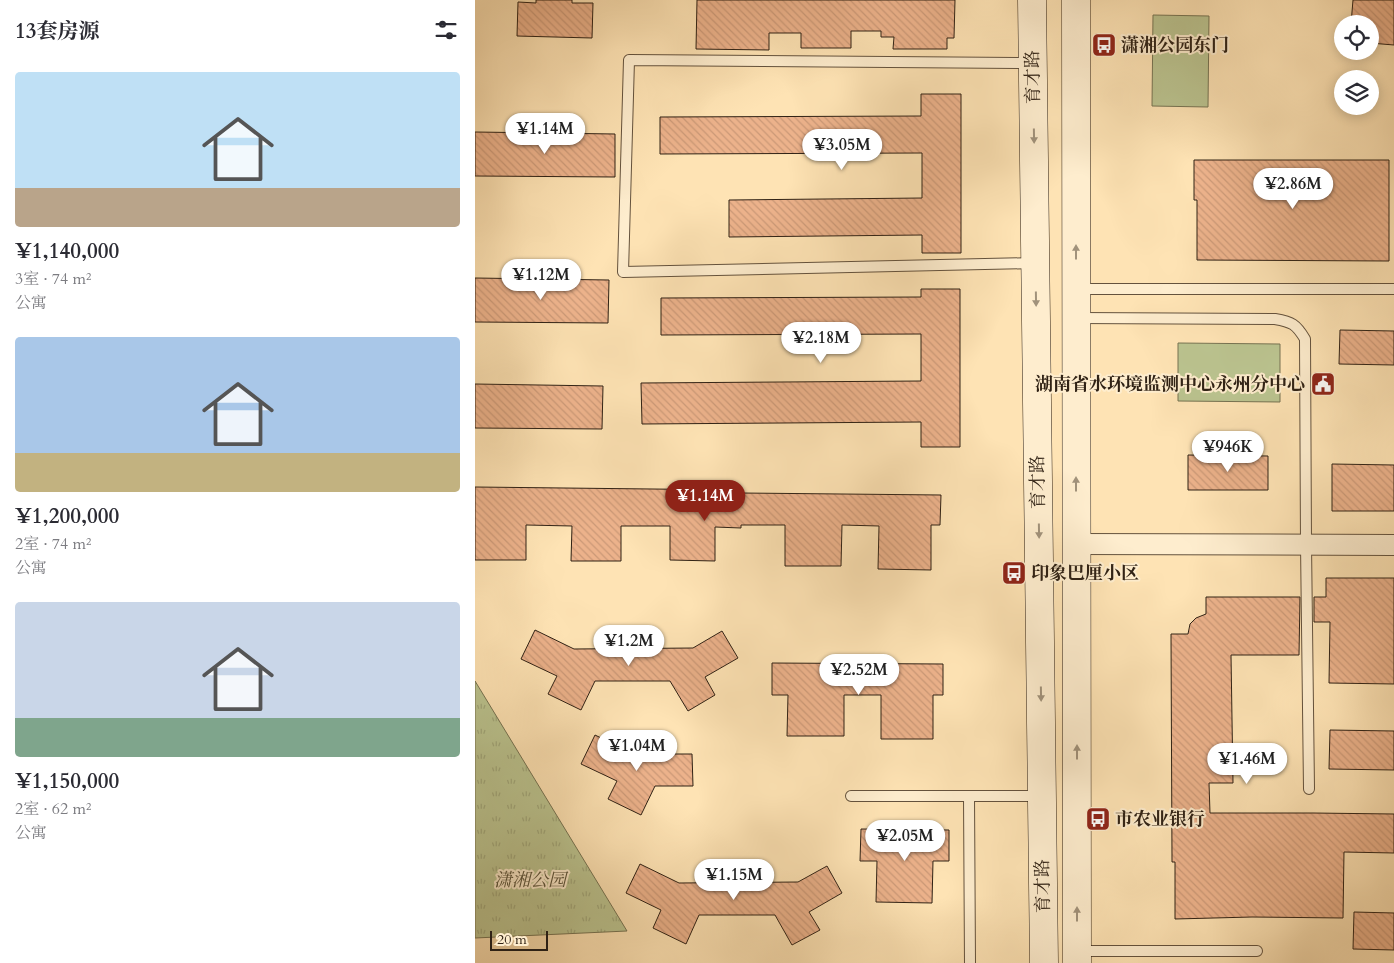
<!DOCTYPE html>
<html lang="zh">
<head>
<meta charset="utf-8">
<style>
  body { margin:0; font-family:Cardo,"Noto Serif SC",serif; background:#f7f7f7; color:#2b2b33; height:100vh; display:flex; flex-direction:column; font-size:19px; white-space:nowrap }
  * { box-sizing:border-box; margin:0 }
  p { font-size:16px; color:#7c7c81 }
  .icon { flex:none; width:28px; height:28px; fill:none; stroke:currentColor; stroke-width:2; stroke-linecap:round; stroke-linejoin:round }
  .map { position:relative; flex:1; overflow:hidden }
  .side { display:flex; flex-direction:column; background:#fff; width:475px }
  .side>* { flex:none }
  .fabs { position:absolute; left:859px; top:15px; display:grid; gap:10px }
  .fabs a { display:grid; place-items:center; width:45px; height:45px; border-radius:50%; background:#fff; box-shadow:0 2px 12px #0003; font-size:25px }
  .scale { position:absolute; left:15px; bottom:12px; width:58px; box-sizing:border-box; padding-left:5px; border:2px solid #302215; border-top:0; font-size:14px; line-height:18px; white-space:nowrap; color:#302215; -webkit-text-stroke:4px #feedce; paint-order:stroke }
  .price { position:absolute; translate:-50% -42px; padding:0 11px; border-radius:18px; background:#fff; color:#222; font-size:16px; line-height:32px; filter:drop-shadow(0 1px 2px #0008) }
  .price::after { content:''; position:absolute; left:50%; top:30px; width:15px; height:11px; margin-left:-8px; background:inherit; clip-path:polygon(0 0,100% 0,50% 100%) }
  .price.active { background:#8f2418; color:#fff }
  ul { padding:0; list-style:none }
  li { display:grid; align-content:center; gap:10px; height:265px; padding:0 15px }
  li span { display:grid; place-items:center; height:155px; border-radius:5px; color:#555 }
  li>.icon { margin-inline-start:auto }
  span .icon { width:90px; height:90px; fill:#fffc; stroke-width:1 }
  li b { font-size:21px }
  h2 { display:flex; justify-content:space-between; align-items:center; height:60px; padding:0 15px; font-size:21px }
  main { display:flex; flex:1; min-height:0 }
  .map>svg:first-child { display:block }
  .park { fill:url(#park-tufts); stroke:#767352 }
  .garden { fill:#bbc490; stroke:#767352 }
  .building { fill:url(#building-back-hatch); stroke:#302215 }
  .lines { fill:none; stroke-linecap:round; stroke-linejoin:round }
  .service-casing { stroke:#64523d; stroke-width:12 }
  .minor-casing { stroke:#64523d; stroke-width:22 }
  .secondary-casing { stroke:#302215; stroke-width:29 }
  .service { stroke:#feedce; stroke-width:10 }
  .minor { stroke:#feedce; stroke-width:20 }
  .secondary { stroke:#feedce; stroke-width:28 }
  .oneway { fill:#a1927b }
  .labels { text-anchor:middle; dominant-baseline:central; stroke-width:4; stroke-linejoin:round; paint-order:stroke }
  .poi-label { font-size:18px; font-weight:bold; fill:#302215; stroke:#feedce; text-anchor:start }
  .street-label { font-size:18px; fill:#302215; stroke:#feedce }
  .park-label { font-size:18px; font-style:italic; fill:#5a533a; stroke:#feedce }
</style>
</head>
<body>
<main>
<section class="side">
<h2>13套房源<svg class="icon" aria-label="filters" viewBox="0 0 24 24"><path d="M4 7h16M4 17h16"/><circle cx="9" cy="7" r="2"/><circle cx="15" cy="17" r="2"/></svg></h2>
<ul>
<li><span style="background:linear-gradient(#bfe0f5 75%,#b9a48a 0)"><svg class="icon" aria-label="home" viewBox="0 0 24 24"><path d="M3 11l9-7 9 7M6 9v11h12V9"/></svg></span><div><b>¥1,140,000</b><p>3室 · 74 m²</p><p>公寓</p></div></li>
<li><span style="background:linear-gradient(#a9c7e8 75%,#c2b280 0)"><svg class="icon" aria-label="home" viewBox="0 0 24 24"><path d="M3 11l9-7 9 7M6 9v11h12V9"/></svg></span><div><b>¥1,200,000</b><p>2室 · 74 m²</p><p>公寓</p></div></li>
<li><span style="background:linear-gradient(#c9d6e8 75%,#7fa58c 0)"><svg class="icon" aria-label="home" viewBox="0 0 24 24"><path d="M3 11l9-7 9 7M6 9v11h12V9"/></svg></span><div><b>¥1,150,000</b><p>2室 · 62 m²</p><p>公寓</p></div></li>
</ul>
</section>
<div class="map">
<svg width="919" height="963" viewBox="0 0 919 963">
  <defs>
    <pattern id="park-tufts" width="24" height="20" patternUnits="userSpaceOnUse" patternTransform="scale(1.25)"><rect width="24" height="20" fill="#bbc490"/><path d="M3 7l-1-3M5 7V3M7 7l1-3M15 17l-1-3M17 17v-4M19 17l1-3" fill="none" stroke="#a1a87b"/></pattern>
    <pattern id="building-back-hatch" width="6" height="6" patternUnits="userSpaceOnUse" patternTransform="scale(1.25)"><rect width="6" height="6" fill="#ecb28b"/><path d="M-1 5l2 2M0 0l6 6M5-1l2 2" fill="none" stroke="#cb9977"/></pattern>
  </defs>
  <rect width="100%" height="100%" fill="#fee3b4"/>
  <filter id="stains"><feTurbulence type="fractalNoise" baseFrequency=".004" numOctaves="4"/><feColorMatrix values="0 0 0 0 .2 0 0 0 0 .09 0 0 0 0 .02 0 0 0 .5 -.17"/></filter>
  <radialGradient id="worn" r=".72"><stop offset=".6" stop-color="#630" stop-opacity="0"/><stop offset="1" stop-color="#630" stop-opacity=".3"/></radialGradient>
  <path class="park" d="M0,681L152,931L0,938Z"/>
  <path class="garden" d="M678,15L734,16L733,107L677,106Z
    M703,343L805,344V402L703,401Z"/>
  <path class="building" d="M61,0H97V3H118L117,38L42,36L43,2L61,3Z
    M222,0H480L479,38H472V49H418L419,37H406V31H376V48H326V33H294V50L221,49Z
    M878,0H919V45L895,43V24H876Z
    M446,94H486V253H447V235L254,237V200L447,198V153L185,154V117L446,116Z
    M0,132L140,134V177L0,176Z
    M719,160H914V261L722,260V200H719Z
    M0,278L134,280L133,323L0,322Z
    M446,289H485V447H446V422L167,424L166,383L446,381V334L186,335V298L446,297Z
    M865,330L919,331V365L864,364Z
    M0,384L128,386L127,429L0,428Z
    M713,455L793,456V490H713Z
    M857,464L919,465V511H857Z
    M0,487L266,490V493L466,495L465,525H456V570L403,569L404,526L367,525L366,566H310V525H266V528L240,527V561L195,560V526H146V561H96L97,526L51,525V560H0Z
    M851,578H919V684L854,683L855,622H839V597H851Z
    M731,597H825L824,655H756L758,783H734L735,813H838L919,814V853L869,852L868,918L777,917L700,919V862H697L696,634H713L715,624L721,618L731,614Z
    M60,630L99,649L218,648L247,631L263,658L230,677L240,695L213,711L195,681H120L106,710L73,694L82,676L46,659Z
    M297,663L468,664V695H458V739H406V695H369V736H312L313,695H297Z
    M855,730L919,731V770L854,769Z
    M120,735L159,754H217L218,786H180L166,815L133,799L142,781L106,764Z
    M386,829L474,830V861H458L457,903L401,902L402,861H385Z
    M165,864L204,883L323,882L352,866L367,893L334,912L345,930L317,945L300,915H224L211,944L178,928L186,910L151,893Z
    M879,912L919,913V950L878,949Z"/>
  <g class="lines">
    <defs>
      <path id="service" d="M556,63L154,60L148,272L559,263
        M602,289H919
        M602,318L800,319C817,322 821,324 830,339L831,544L834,789
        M376,796H566
        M494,796L495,963
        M603,951H782"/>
      <path id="minor" d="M601,544L919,545"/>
      <path id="secondary" d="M557,0L569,963
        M601,0L602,963"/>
    </defs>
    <use href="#service" class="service-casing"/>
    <use href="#minor" class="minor-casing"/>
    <use href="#secondary" class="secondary-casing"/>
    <use href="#service" class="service"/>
    <use href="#minor" class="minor"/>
    <use href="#secondary" class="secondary"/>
  </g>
  <defs><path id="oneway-solid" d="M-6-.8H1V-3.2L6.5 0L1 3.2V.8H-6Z" transform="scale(1.25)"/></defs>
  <g class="oneway">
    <use href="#oneway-solid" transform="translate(559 136) rotate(89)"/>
    <use href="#oneway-solid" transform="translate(601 252) rotate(-90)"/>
    <use href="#oneway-solid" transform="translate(561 299) rotate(89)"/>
    <use href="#oneway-solid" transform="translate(601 484) rotate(-90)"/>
    <use href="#oneway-solid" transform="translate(564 531) rotate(89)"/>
    <use href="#oneway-solid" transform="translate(566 694) rotate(89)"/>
    <use href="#oneway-solid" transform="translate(602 752) rotate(-90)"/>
    <use href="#oneway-solid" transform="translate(602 914) rotate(-90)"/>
  </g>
  <defs>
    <symbol id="bus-square" viewBox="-11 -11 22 22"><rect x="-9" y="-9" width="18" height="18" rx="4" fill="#8f2418" stroke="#feedce"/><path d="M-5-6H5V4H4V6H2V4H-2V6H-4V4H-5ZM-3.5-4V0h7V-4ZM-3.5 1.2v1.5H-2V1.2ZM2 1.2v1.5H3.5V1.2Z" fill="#fff"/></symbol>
    <symbol id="civic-square" viewBox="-11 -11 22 22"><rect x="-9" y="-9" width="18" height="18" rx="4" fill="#8f2418" stroke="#feedce"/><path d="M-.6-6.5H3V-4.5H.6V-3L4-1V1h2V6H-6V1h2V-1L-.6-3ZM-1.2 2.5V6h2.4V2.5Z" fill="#fff"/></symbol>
  </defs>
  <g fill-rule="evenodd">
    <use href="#bus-square" x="615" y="31" width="28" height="28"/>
    <use href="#civic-square" x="834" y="370" width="28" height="28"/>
    <use href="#bus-square" x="525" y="559" width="28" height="28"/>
    <use href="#bus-square" x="609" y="805" width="28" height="28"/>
  </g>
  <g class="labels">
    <g class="poi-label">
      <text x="646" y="45">潇湘公园东门</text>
      <text x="830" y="384" text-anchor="end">湖南省水环境监测中心永州分中心</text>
      <text x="556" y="573">印象巴厘小区</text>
      <text x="640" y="819">市农业银行</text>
    </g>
    <g class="street-label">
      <text transform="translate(558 77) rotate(-91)">育才路</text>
      <text transform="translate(563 482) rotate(-91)">育才路</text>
      <text transform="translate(568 886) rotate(-91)">育才路</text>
    </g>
    <g class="park-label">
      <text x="55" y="880">潇湘公园</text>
    </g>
  </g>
  <rect width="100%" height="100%" filter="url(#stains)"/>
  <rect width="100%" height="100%" fill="url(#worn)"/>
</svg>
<div class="fabs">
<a><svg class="icon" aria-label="locate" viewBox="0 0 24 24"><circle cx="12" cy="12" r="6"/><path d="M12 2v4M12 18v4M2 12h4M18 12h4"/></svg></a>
<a><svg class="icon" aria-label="layers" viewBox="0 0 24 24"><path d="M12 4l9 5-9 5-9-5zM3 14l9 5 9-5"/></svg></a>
</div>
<div class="scale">20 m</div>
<b class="price" style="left:70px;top:155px">¥1.14M</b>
<b class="price" style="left:367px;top:171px">¥3.05M</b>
<b class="price" style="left:818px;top:210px">¥2.86M</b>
<b class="price" style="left:66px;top:301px">¥1.12M</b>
<b class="price" style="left:346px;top:364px">¥2.18M</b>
<b class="price" style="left:753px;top:473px">¥946K</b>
<b class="price active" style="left:230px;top:522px">¥1.14M</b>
<b class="price" style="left:154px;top:667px">¥1.2M</b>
<b class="price" style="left:384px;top:696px">¥2.52M</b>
<b class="price" style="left:162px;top:772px">¥1.04M</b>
<b class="price" style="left:772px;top:785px">¥1.46M</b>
<b class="price" style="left:430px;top:862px">¥2.05M</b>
<b class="price" style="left:259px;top:901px">¥1.15M</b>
</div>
</main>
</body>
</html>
